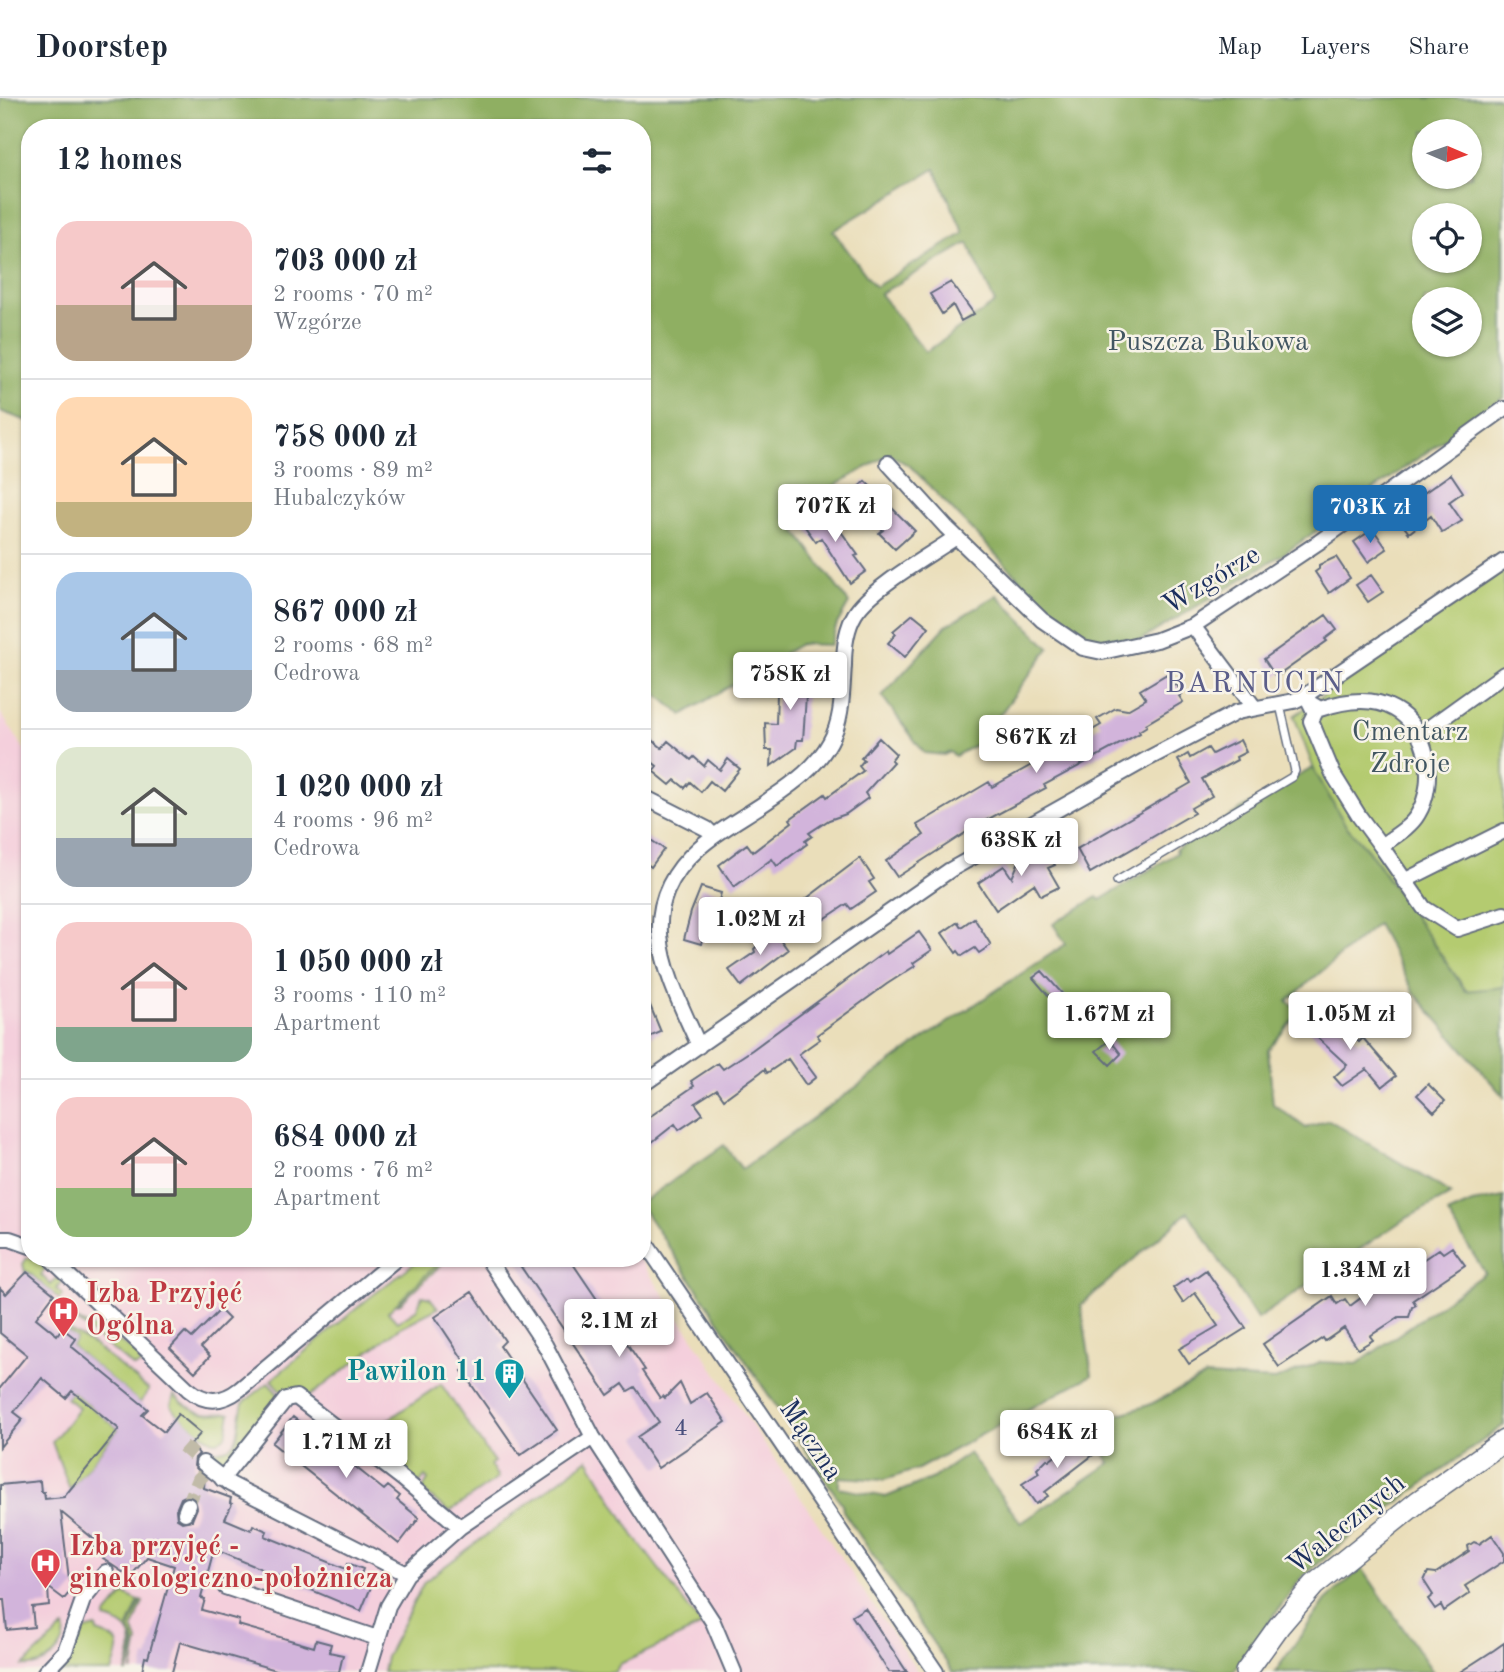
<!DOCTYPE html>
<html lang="en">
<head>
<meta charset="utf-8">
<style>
  body { margin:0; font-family:"Old Standard TT",serif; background:#f2f2f3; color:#1f2937; height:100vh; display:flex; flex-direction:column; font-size:26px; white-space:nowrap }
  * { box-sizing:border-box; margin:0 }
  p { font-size:23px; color:#747a83 }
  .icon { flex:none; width:38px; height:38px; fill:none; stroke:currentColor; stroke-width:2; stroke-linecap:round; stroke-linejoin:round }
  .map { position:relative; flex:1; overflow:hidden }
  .drawer { position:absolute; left:21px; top:21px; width:630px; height:1148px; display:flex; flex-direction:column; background:#fff; border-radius:28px; box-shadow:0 2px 5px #0004 }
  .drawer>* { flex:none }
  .needle { width:46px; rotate:92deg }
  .buttons { position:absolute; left:1412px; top:21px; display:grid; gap:14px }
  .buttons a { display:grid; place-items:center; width:70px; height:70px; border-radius:50%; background:#fff; box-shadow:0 2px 5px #0004; font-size:35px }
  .price { position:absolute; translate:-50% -60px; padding:0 16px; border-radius:7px; background:#fff; color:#222; font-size:23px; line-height:46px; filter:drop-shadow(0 2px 4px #0008) }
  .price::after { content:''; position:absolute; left:50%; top:42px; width:21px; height:16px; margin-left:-10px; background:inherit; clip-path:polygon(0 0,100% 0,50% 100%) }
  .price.on { background:#1f6fb2; color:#fff }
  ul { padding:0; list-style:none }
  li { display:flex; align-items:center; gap:21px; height:175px; padding:0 35px }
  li+li { border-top:2px solid #e0e1e3 }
  li span { display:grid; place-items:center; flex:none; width:196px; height:140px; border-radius:21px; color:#555 }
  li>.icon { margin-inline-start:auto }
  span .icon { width:84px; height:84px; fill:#fffc; stroke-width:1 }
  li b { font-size:30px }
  h2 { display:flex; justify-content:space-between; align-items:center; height:84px; padding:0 35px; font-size:30px }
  header { display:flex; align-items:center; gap:42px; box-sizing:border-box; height:98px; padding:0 35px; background:#fff; border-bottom:2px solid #e0e1e3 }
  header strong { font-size:33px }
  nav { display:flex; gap:38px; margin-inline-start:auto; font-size:24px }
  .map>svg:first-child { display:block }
  .built { fill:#f4cfdc }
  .green { fill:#b4cb70; stroke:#687d67; stroke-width:2 }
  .forest { fill:#8faf62; stroke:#556f60; stroke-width:2; fill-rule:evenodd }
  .building { fill:#d2b4db; fill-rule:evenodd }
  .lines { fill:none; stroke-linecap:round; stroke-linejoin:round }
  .street-tunnel { stroke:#c1bba8; stroke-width:14; stroke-dasharray:14 7; stroke-linecap:butt }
  .lane-casing { stroke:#636c7e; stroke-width:10 }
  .street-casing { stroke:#636c7e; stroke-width:18 }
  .secondary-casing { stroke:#636c7e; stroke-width:24 }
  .lane { stroke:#fff; stroke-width:7 }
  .street { stroke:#fff; stroke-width:14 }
  .secondary { stroke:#fff; stroke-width:21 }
  .labels { text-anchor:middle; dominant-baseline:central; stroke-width:5; stroke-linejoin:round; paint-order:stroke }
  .number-label { font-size:24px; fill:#49507d }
  .park-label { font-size:28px; fill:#415662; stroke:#f7f3e8 }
  .street-label { font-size:28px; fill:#1b2f5e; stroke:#f7f3e8 }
  .health-label { font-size:28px; font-weight:bold; fill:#be3a42; stroke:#f7f3e8; text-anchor:start }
  .culture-label { font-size:28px; font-weight:bold; fill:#0d838f; stroke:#f7f3e8; text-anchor:end }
  .neighbourhood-label { font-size:30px; letter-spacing:2px; fill:#5b5e8a; stroke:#f7f3e8 }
</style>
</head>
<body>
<header>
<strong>Doorstep</strong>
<nav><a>Map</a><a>Layers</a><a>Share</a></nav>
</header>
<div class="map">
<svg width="1504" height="1574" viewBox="0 0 1504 1574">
  <rect width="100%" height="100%" fill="#f7f3e8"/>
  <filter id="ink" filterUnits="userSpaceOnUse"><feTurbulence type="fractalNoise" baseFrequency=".0143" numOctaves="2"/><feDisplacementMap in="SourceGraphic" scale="14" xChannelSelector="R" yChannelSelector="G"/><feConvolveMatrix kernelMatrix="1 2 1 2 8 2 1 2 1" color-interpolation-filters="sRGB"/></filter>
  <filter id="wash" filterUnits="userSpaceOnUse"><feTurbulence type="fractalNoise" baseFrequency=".00686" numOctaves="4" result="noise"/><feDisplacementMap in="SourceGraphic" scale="28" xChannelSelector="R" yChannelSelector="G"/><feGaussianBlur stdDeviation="1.57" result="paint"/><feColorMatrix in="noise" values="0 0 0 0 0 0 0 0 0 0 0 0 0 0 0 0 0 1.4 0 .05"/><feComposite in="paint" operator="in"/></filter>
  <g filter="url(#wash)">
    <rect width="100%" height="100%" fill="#eadeba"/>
    <path class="built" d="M0,614L30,660V1160H639L918,1574H0Z"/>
    <path class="green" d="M1504,472V889L1467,894L1368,752L1346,728L1318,682L1294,618Z
      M27,1160H38L47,1167L41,1177L51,1187L57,1180L61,1181L62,1185L56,1191L63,1197L59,1201L27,1173L25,1175L23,1166Z
      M421,1160H448L401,1205L396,1207L436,1167L388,1214L397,1224L417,1211L422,1198L430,1200L438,1210L401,1229L307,1300L293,1290L282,1294L271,1282L369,1200Z
      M73,1220L124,1246L142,1260L139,1263L142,1266L134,1269Z
      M64,1229L95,1248L149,1292L140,1305L71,1248L76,1241L62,1230Z
      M268,1285L280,1298L227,1366L214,1365L199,1352C246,1356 234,1339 243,1305Z
      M441,1286L494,1364L490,1367L498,1380L449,1414L422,1392L428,1382L425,1379L418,1388L366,1347L373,1337L370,1334Z
      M72,1293L119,1331L70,1392L52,1344L79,1310L66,1300Z
      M174,1297C194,1316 203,1317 230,1315L226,1338C222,1341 221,1343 216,1343C207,1343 173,1314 171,1307Z
      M588,1361L634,1438L702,1528L620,1566L615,1574H383L386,1559L424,1484Z
      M124,1496L139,1503L128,1529L132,1537L129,1530L141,1503L143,1504L133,1530L138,1543L132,1574L135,1546L133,1537V1553L128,1574H126C134,1546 138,1529 105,1521L107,1516Z
      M64,1529C69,1551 43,1571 23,1568Z
      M96,1529L97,1534C126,1543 119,1548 112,1574H60L65,1569L85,1532Z"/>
    <path class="forest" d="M0,0H1504V299L1285,455L1139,543L1098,548L1068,531L911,369L890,356L784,417L849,505L837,526L830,547L800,546L682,617L642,584V30H30V324L0,313ZM1424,33H1470V79H1424ZM935,71L964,135L875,189L833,133ZM1424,117H1470V163H1424ZM968,145L995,205L926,254L880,196ZM1424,201H1470V247H1424Z
      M997,497L1049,550L979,645L955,658L950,654L944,657L924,655L882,598L946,528Z
      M1313,670L1346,728L1368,752L1466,893L1504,889V999L1415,896L1377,826L1287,903L1300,913L1268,952L1273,1006L1306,1030L1329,1022L1452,1096L1403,1122L1257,1221L1188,1114L1081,1207L1092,1277L918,1371L884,1382L839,1379V1390L886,1399L933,1380L969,1355L1021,1425L1110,1365L1085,1327L1149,1307L1206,1278L1275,1282L1320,1264L1357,1266L1485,1175L1448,1116L1472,1105L1504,1099V1327L1354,1436L1302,1479L1233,1574H953L843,1413L842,1406L642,1109V1104L724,1047L742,1071L926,939L1066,846L1053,826L1097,799L1100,802L1177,755L1176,751L1288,683Z
      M1362,1470L1433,1574H1275L1326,1502Z"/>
    <g id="blocks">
      <path class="building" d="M951,184L974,216L961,223L953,207L942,216L930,196Z
        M1451,376L1463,394L1449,404L1462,423L1442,435L1431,418L1409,435L1393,414L1401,408L1404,409Z
        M865,383L915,433L895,451L879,435L883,432L850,397Z
        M824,410L858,457L855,458L866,473L850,485L821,440L816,444L803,426Z
        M1373,431L1387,451L1368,464L1354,444Z
        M1336,459L1350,480L1329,495L1315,474L1319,471V467Z
        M1371,477L1383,494L1368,504L1356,487Z
        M913,516L929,529L905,559L888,545L896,536L893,533Z
        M1326,517L1337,532L1325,541L1327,543L1276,579L1264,561Z
        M786,567L814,569L813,598H806L803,642H797L796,650L771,668L772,652H766L765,625L776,626L777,596L784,597Z
        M1167,576L1173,587L1176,585L1182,596L1179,598L1183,604L1146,626L1147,628L1139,633L1140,635L1044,687L1046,690L979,726L897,779L886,763L924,737L917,727L989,684L992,689L1046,659L1101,627L1097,621L1116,610L1127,612L1146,601L1140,592Z
        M642,633L662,650L668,643L691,662L694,659L704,668L708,662L720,672L728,661L740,671L722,693L710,683L701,694L690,684L685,690L675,682L670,687L653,673L657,668L642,656Z
        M879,640L896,656L891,662L893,664L865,695L868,700L846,716L829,722L809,735L812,738L805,743L807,746L777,768L772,761L734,789L719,767L747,746L753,754L792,724L790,721L825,696L827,699L863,673L859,668L864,662L861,660Z
        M1240,642L1246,654L1236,659L1237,662L1202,681L1212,698L1191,710L1194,715L1090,775L1077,751L1191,685L1178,662L1188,656L1190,660L1208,650L1212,656Z
        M642,736L664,751L651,769L642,762Z
        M1042,745L1055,767L1048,770L1059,789L1041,798L1034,786L996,812L978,785L1004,768L1012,780L1023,754Z
        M860,760L874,781L869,784L876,794L851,811L847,806L817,826L820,830L807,838L792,817L805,808L802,804Z
        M701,789L721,795L716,813L720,815L713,835L709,833L707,840L703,839L701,846L684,841L691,814Z
        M974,820L991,847L979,855L975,850L962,858L958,853L956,855L942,835L958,824L961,829Z
        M772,830L788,852L741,888L729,872L755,854L754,851L760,845L757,842Z
        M919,834L932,852L913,865L915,868L887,886L817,937L820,941L799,956L816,979L806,987L788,961L767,975L765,971L724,1001L717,991L695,1005L703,1016L679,1032L675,1026L642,1052V1024L694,988L691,983L718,965L723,971L752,952L886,853L887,856Z
        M1042,873L1091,928L1081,935L1033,880Z
        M642,888L661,934L642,942Z
        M1325,913L1359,944L1363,940L1396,978L1382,989L1367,971L1342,988L1334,979L1347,967L1308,931Z
        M1110,942L1121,956L1110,967L1096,953Z
        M1428,986L1445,1003L1434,1014L1417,997Z
        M1452,1149L1465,1167L1413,1202L1416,1207L1412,1209L1409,1219H1399L1370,1238L1373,1242L1358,1251L1344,1230L1325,1243L1323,1240L1279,1269L1263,1246L1332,1198L1337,1206L1345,1201L1350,1208L1366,1196L1368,1191L1376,1186L1378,1180L1386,1174L1400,1177L1439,1151L1443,1155Z
        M515,1160H569L645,1272L642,1273L660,1300L663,1298L665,1300L680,1285L690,1306L707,1295L726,1324L658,1370L637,1339L659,1324L635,1289L628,1293L623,1286L608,1297Z
        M1206,1172L1246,1230L1189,1266L1179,1251L1218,1228L1195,1195L1183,1205L1173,1190L1188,1180L1190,1183Z
        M27,1174L54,1196L36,1220L57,1237L62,1230L76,1241L71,1248L148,1311L142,1317L164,1334L178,1316L201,1335L191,1346L199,1356L195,1360L194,1368L205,1379L204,1390L231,1400L230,1405L232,1406L225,1421L251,1432L253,1427L267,1433L265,1438L346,1471L348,1465L363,1471L361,1476L374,1482L361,1513L214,1451L201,1500L205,1501L202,1512L239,1522L238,1527L314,1549L316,1542L331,1546L329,1554L343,1557L339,1574H283L180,1544L172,1574H142L145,1559L148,1560L174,1468L147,1459L130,1479L103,1461L105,1458L92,1448L96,1443L61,1414L69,1481L76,1487L64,1501L48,1489L49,1507L32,1509L34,1529L7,1532L4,1502H0V1387L40,1383L41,1394H44L45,1401L64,1399L119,1331L72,1293L66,1300L42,1280L14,1314L23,1321L0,1349V1290L27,1257L0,1235V1190L6,1196ZM187,1397L195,1400L197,1410L192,1422L182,1424L177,1421L176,1412L181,1400Z
        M472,1194L505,1243L500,1248L557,1332L520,1357L462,1273L468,1269L435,1219Z
        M220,1212L229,1221L201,1249L210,1258L195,1274L170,1250L185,1234L192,1240Z
        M293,1319L316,1337L319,1333L332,1343L328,1347L384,1392L388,1388L400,1398L397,1402L419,1420L399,1446L272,1345Z
        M1081,1341L1093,1357L1045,1394L1048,1398L1036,1406L1022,1386L1039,1375L1037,1371L1047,1361L1049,1363L1071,1346L1072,1348Z
        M1492,1437L1504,1455V1463L1465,1488L1470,1495L1444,1513L1441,1507L1435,1511L1428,1501L1433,1497L1424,1483L1428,1474L1436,1475L1469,1453L1468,1448L1474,1444L1479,1446Z
        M865,1510L907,1574H889L852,1518Z
        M1504,1545V1574H1460L1494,1552Z"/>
    </g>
  </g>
  <g filter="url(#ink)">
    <use href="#blocks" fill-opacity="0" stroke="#636c7e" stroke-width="2"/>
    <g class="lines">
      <path class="street-tunnel" d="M183,1348L203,1365
        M188,1407L199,1381L205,1375"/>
      <defs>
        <path id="lane" d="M1117,783L1292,679L1295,673L1280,607"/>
        <path id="street" d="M888,365L946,429L1042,522L1083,550L1102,554L1157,542L1193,528L1319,444L1504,311
          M1193,528L1254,609
          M1308,601L1315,615L1311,623L1333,676L1359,718L1381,748
          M1310,605L1320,611C1343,603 1371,598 1394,611C1429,630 1437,684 1418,716C1410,730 1393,739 1381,748L1424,810L1457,831L1504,816
          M1419,637L1504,576
          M642,698L707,731L714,738
          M1404,783L1504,733
          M699,948C668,878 629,812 699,750C720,731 746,718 769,702C792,686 816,670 830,644C843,621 842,593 844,567C844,549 846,531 855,516C872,489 929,458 956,439
          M642,987L950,772L1149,660L1237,614L1294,603L1306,597L1504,463
          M642,1140L936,1574
          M0,1141H10L30,1148
          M50,1160L188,1291C206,1306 222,1305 240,1291L397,1160
          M487,1160L545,1247L593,1339L713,1524L734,1574
          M203,1365L230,1386L407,1476
          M222,1381L286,1301L296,1299L403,1381L460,1429
          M185,1415L188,1407
          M225,1489L377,1540
          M45,1574L65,1553L83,1502L106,1474
          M368,1574L388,1508L407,1476L460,1429L593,1339"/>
        <path id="secondary" d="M1246,1574L1279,1528L1314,1487L1419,1403L1504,1343"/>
      </defs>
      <use href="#lane" class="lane-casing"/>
      <use href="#street" class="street-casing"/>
      <use href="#secondary" class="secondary-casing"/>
      <use href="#lane" class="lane"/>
      <use href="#street" class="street"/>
      <use href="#secondary" class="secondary"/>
    </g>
  </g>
  <defs>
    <symbol id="hospital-pin" viewBox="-11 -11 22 30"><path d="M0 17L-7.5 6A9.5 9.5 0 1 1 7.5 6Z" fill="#e0444e" stroke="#f7f3e8"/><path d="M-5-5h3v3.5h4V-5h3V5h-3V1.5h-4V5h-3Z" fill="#fff"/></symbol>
    <symbol id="building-pin" viewBox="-11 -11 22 30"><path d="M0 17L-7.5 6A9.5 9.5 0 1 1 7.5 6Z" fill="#0f9aa8" stroke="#f7f3e8"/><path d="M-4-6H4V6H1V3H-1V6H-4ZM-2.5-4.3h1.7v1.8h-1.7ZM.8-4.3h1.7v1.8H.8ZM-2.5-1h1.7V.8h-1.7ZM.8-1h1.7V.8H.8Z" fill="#fff"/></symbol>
  </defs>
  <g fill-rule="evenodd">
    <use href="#hospital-pin" x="46" y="1196" width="35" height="47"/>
    <use href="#building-pin" x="492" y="1258" width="35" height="47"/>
    <use href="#hospital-pin" x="28" y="1448" width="35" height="47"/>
  </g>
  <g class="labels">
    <g class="number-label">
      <text x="681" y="1331">4</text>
    </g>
    <g class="park-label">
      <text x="1208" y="245">Puszcza Bukowa</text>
      <text x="1410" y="635">Cmentarz<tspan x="1410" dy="32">Zdroje</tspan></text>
    </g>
    <g class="street-label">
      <text transform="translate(1212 483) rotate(-31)">Wzgórze</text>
      <text transform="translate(810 1343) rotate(56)">Mączna</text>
      <text transform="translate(1347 1427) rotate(-39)">Walecznych</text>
    </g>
    <g class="health-label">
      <text x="86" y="1197">Izba Przyjęć<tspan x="86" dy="32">Ogólna</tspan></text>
      <text x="69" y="1450">Izba przyjęć -<tspan x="69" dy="32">ginekologiczno-położnicza</tspan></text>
    </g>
    <g class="culture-label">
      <text x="487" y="1275">Pawilon 11</text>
    </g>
    <g class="neighbourhood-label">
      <text x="1255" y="586">BARNUCIN</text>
    </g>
  </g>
</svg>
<div class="buttons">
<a><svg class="needle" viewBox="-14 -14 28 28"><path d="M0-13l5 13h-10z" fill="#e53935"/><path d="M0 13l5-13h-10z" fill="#747a83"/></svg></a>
<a><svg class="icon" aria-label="locate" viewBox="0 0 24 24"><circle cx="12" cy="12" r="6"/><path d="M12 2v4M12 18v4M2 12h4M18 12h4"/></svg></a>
<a><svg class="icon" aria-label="layers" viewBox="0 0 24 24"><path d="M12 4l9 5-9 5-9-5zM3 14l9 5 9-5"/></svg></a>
</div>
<b class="price" style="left:835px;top:446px">707K zł</b>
<b class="price on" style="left:1370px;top:447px">703K zł</b>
<b class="price" style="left:790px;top:614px">758K zł</b>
<b class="price" style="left:1036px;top:677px">867K zł</b>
<b class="price" style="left:1021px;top:780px">638K zł</b>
<b class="price" style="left:760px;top:859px">1.02M zł</b>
<b class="price" style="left:1109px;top:954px">1.67M zł</b>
<b class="price" style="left:1350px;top:954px">1.05M zł</b>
<b class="price" style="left:1365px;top:1210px">1.34M zł</b>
<b class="price" style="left:619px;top:1261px">2.1M zł</b>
<b class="price" style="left:1057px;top:1372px">684K zł</b>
<b class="price" style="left:346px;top:1382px">1.71M zł</b>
<section class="drawer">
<h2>12 homes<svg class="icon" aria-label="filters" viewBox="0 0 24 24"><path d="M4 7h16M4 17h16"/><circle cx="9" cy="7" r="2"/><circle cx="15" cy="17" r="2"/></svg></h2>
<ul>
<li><span style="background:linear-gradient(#f6c9c9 60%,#b9a48a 0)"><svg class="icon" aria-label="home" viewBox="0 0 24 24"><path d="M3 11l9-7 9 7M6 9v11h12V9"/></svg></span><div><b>703 000 zł</b><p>2 rooms · 70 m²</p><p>Wzgórze</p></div></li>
<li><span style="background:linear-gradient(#ffd9b3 75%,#c2b280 0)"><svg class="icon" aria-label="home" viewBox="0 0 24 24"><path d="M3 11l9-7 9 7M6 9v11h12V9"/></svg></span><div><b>758 000 zł</b><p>3 rooms · 89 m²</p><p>Hubalczyków</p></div></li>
<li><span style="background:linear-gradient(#a9c7e8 70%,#9aa5b1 0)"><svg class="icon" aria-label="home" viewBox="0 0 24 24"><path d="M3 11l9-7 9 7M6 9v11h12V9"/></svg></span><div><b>867 000 zł</b><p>2 rooms · 68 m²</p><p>Cedrowa</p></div></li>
<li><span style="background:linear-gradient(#dfe7d0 65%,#9aa5b1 0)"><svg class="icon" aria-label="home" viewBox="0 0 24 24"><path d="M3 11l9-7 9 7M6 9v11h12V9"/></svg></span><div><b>1 020 000 zł</b><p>4 rooms · 96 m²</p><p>Cedrowa</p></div></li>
<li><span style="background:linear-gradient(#f6c9c9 75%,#7fa58c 0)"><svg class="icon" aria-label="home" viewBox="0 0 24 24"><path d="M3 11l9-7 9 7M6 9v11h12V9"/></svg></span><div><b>1 050 000 zł</b><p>3 rooms · 110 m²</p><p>Apartment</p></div></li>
<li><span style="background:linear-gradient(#f6c9c9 65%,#8fb573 0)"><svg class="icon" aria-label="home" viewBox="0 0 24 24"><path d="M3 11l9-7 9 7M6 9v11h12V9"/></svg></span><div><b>684 000 zł</b><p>2 rooms · 76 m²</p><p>Apartment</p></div></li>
</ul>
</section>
</div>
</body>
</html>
